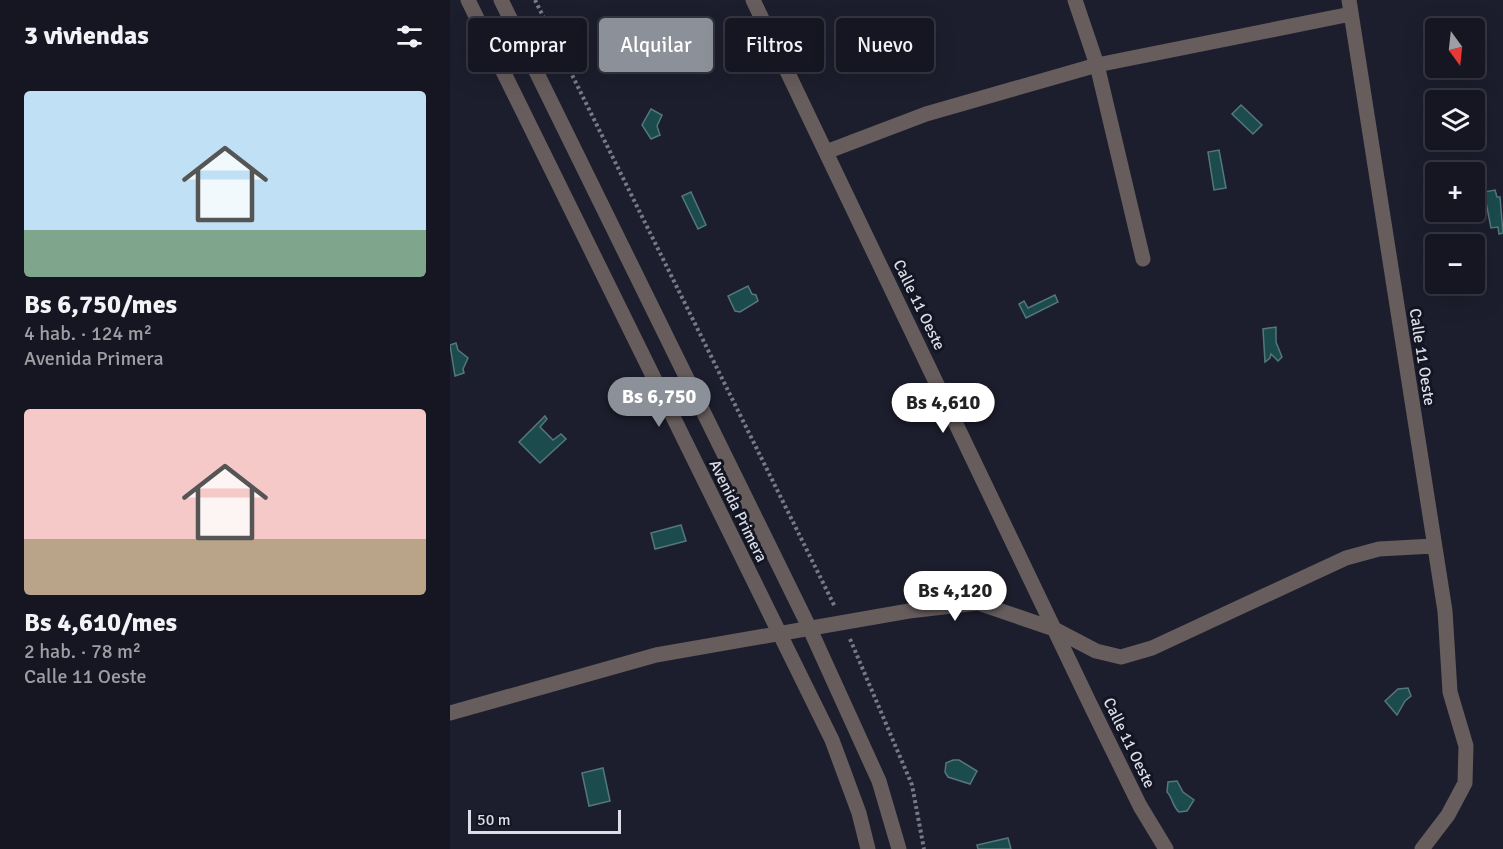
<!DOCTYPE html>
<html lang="es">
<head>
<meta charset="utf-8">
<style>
  body { margin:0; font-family:Signika,sans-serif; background:#1f1f2a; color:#f1f3f6; height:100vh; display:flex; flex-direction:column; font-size:22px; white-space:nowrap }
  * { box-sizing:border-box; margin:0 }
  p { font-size:20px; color:#9e9fa5 }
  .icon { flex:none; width:33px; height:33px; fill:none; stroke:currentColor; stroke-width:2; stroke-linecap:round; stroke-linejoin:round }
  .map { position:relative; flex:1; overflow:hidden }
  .panel { display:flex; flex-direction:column; background:#161622; width:450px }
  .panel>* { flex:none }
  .banner { position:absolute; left:18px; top:18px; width:570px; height:54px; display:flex; gap:12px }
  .needle { width:39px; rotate:165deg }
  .fabs { position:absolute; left:975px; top:18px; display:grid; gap:12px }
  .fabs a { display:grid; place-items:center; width:60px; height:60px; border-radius:6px; background:#161622; box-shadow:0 6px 24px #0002,0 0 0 2px #353540; font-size:30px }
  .scale { position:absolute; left:18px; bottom:15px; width:153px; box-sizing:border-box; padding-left:6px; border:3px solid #dbdde7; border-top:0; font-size:16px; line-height:21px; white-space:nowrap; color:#dbdde7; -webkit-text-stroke:4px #131523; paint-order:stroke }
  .price { position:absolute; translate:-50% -51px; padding:0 14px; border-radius:21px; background:#fff; color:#222; font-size:20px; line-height:39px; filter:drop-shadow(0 2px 3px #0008) }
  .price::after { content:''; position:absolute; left:50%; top:36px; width:18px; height:14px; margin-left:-9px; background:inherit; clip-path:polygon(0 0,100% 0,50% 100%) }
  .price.active { background:#8c9099; color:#fff }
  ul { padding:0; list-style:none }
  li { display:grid; align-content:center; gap:12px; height:318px; padding:0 24px }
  li span { display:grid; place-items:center; height:186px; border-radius:6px; color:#555 }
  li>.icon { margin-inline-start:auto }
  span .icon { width:108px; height:108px; fill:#fffc; stroke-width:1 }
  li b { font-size:26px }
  h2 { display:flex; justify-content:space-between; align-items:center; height:72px; padding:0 24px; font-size:26px }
  .tag { padding:0 21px; border-radius:6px; background:#161622; box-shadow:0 6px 24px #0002,0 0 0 2px #353540; font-size:21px; line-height:54px }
  .tag.active { background:#8c9099; color:#fff }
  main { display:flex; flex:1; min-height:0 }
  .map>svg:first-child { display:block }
  .water { fill:#1b4b4d; stroke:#55777b; stroke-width:1.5 }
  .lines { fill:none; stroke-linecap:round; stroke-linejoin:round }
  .path { stroke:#787986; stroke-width:4; stroke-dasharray:3 3; stroke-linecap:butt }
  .minor { stroke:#675d5d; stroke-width:15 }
  .labels { text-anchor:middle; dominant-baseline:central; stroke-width:6; stroke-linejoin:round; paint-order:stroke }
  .street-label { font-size:16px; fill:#dbdde7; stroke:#131523 }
</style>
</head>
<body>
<main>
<section class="panel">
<h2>3 viviendas<svg class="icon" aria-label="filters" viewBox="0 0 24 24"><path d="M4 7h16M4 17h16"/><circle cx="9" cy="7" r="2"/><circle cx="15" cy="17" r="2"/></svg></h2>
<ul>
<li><span style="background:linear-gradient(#bfe0f5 75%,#7fa58c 0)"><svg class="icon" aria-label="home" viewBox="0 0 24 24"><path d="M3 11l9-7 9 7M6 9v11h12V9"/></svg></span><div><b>Bs 6,750/mes</b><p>4 hab. · 124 m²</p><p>Avenida Primera</p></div></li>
<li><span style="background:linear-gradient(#f6c9c9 70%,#b9a48a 0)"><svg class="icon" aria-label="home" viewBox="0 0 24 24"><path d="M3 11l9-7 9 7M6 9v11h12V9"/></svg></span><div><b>Bs 4,610/mes</b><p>2 hab. · 78 m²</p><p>Calle 11 Oeste</p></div></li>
</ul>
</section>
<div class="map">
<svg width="1053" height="849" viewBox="0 0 1053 849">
  <rect width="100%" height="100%" fill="#1d1e2d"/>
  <path class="water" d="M422,19L450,32L446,47L417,29Z
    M791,105L812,125L803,134L782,114Z
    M201,109L212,115L207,126L210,135L201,139L192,125Z
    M769,150L776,188L764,190L758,152Z
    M1045,190L1047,197H1050L1053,233L1049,234L1048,227L1041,228L1034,192Z
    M241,192L256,225L248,229L232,196Z
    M298,286L302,294L306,295L308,301L290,312L285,311L278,296Z
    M605,295L608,302L576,318L569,304L574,301L578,308Z
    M826,327V342L832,357L828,361L821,354L820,358L815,362L813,329Z
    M6,343L8,350L18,358L13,369L14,373L5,376L0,345Z
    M95,416L97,419L90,427L103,440L111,434L116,439L90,463L69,442Z
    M231,525L236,541L205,549L201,533Z
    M958,688L961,696L955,701L947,715L935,701L948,689Z
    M503,760H509L527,771L520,784L498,777L495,772L496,763Z
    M153,768L160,801L139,806L132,773Z
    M727,781L733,792L744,800L737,811L729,812C722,806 723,798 717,792L718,782Z
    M558,838L561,849H528L527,845Z"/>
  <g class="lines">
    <path class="path" d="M85,0L385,607
      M400,639L462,785L474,849"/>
    <path class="minor" d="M18,0L382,740L409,813L418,849
      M51,0L359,627L429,781L449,849
      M303,0L640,704L690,806L716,849
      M625,0L647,65L693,259
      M899,0L995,611L1000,692L1016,746L1015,783L998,815L972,849
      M376,152L476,114L647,65L901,14
      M0,713L206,655L459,611L528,603L604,629L646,651L671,657L702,648L896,558L929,549L983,546"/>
  </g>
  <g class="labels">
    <g class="street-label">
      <text transform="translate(469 305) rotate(64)">Calle 11 Oeste</text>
      <text transform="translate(972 357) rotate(81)">Calle 11 Oeste</text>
      <text transform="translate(288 511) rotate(64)">Avenida Primera</text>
      <text transform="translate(679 743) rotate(64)">Calle 11 Oeste</text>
    </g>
  </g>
</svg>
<div class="fabs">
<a><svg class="needle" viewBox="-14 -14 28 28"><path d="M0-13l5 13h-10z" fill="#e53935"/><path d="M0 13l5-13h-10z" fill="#9e9fa5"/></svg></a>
<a><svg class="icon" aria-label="layers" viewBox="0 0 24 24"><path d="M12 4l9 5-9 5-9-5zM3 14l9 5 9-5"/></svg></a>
<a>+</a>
<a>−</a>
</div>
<div class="scale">50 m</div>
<b class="price active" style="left:209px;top:428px">Bs 6,750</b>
<b class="price" style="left:493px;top:434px">Bs 4,610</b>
<b class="price" style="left:505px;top:622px">Bs 4,120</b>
<div class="banner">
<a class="tag">Comprar</a>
<a class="tag active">Alquilar</a>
<a class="tag">Filtros</a>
<a class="tag">Nuevo</a>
</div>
</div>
</main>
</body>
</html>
